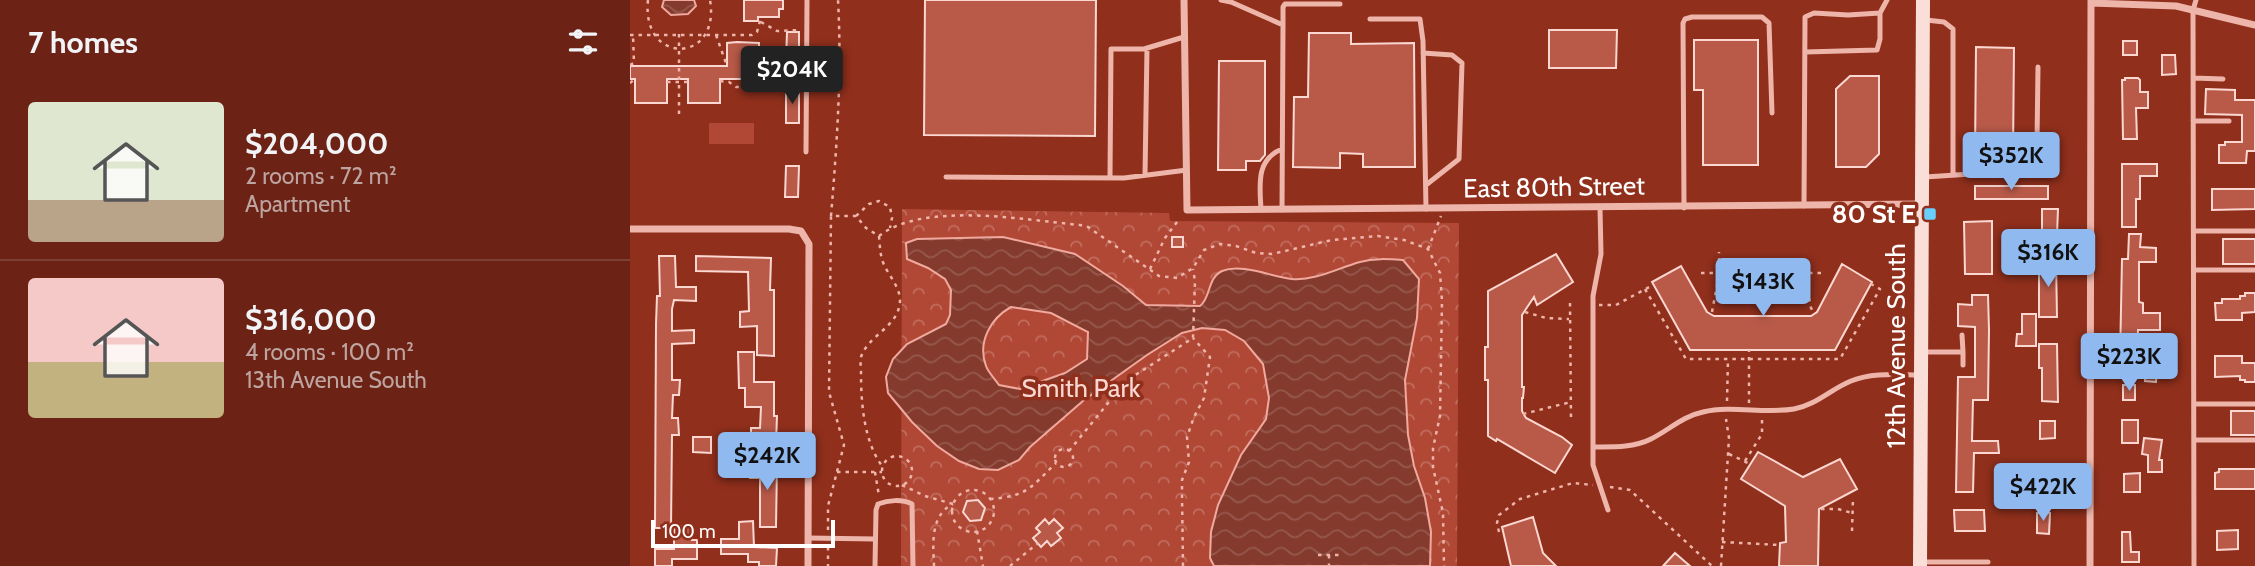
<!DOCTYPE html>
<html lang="en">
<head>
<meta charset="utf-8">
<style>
  body { margin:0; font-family:Cabin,sans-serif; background:#742f22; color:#f1f3f6; height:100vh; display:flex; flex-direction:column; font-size:26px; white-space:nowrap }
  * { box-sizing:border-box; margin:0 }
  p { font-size:23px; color:#bea4a0 }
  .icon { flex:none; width:38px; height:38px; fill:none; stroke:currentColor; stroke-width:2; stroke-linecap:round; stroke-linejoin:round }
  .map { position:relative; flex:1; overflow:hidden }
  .drawer { display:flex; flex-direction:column; background:#6c2315; width:630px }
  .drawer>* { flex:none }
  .scale { position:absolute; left:21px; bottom:18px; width:184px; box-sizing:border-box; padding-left:7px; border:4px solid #fff; border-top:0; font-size:19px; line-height:24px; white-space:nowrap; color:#fff; -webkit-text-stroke:5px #902f1c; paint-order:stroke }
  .price { position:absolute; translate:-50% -60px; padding:0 16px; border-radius:7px; background:#90b9f0; color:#111; font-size:23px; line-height:46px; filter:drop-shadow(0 2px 4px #0008) }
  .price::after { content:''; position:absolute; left:50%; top:42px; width:21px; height:16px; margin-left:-10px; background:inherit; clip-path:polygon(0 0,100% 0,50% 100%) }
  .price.current { background:#222; color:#fff }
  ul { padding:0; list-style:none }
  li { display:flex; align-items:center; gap:21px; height:175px; padding:0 28px }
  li+li { border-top:2px solid #7f4034 }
  li span { display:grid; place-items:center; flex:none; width:196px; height:140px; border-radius:7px; color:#555 }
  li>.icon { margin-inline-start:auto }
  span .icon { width:84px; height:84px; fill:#fffc; stroke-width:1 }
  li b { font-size:30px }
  h2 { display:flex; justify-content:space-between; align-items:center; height:84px; padding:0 28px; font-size:30px }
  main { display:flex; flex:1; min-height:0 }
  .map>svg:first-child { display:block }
  .grass { fill:#b14836 }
  .park { fill:url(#park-crowns) }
  .water { fill:url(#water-waves); stroke:#f0a99e; stroke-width:2; fill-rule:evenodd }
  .building { fill:#b95a49; stroke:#fad7d1; stroke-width:2 }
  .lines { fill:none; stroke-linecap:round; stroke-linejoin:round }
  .path { stroke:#eeb5ab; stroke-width:2.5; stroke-dasharray:3.5 5; stroke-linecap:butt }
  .lane { stroke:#eeb5ab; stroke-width:5 }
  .street { stroke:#eeb5ab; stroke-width:7 }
  .secondary { stroke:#faded8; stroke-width:14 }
  .poi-dot { fill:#69d0fe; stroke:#902f1c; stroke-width:2.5 }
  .labels { text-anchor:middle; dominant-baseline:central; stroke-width:7; stroke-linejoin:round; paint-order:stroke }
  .street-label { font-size:26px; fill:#fff; stroke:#902f1c }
  .poi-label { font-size:26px; font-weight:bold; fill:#fff; stroke:#902f1c; text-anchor:end }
  .park-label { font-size:26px; fill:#fad7d1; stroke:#902f1c }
</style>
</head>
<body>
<main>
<section class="drawer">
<h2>7 homes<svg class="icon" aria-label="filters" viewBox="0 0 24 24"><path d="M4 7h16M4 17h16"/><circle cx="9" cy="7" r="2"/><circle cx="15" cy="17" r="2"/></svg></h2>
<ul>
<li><span style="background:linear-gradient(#dfe7d0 70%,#b9a48a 0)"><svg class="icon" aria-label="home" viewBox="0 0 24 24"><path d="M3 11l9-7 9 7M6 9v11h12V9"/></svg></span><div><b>$204,000</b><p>2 rooms · 72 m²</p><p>Apartment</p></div></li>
<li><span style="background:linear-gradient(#f6c9c9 60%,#c2b280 0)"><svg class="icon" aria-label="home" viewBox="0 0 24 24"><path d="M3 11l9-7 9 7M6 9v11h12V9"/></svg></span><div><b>$316,000</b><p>4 rooms · 100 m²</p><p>13th Avenue South</p></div></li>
</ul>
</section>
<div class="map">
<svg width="1625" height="566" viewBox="0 0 1625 566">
  <defs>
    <pattern id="park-crowns" width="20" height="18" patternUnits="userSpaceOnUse" patternTransform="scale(1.75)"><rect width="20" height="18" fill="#b14836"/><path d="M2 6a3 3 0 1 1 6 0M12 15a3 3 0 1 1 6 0" fill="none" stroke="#c16d5e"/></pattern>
    <pattern id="water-waves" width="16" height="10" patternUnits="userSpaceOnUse" patternTransform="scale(1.75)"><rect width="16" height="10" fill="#843b2d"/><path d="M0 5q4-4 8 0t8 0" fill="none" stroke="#96584c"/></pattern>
  </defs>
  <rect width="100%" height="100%" fill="#902f1c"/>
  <path class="grass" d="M79,123H124V144H79Z"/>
  <path class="park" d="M272,209L539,213L540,221L829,223L827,566H271Z"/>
  <path class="water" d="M34,0H64L66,6L58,14L41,15L32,7Z
    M373,237L445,254L493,286L516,305L570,306C581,298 577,278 592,271C612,263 642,277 662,279C685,281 708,268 730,262C744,258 758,259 773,260L789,279L787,318L775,380L778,435L784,466L795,498L801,532L800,566H584L580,558L581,532L588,505L611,455L636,419L639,398L633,364L614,341L595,330L572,328L552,333L517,355L454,400L400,447L389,460L368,470L349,469L329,461L307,446L282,422L258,393L256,377L263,359L277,344L316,324L320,315L321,290L315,279L298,268L277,259L276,243L287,239ZM381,307L421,313L458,332L457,359L435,373L390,389L369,385C365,379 358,372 356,366C347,342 361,318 381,307Z"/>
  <path class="building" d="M114,0H153V9H149V17H128V21H114Z
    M295,0H466L465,136L294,135Z
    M919,30H987L986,68H919Z
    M157,32H169V60H156Z
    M679,33H721V44L784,43L785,167H733V154L710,153V168L663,167L664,97H678Z
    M1064,40H1128V165H1073V90H1064Z
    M1493,41H1507V55H1493Z
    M107,42L129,43V66H133V79H90V103H58V79H37V103H5V79H0V66H97V43Z
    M1346,47L1384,48L1383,155H1345Z
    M1532,55H1545L1546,74L1532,75Z
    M589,61H635V155L630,161H616V170H588Z
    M1220,76H1249V154L1236,167H1206V89Z
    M1495,78H1508L1510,80V92H1518V108H1506L1507,139H1493L1492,80H1495Z
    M156,89H169V123H156Z
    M1576,89L1605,90V100H1625V151H1617L1616,163H1589V145H1595V142H1612V115L1575,114Z
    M1492,164H1527V176H1510V199H1506V227H1492Z
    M156,166H169L168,197H155Z
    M1345,186H1418V199H1345Z
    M1582,189H1625V209L1582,210Z
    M1412,209H1428L1427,235L1412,234Z
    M1362,221V274H1335L1334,222Z
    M1396,232H1407V245H1396Z
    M1499,234H1511L1510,247L1526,248V262H1509V302L1513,303V313H1530V330H1508L1507,360L1490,359L1492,259H1498Z
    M542,237H553V247H542Z
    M1593,239H1625V264H1593Z
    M926,254L943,282L907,305L904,297L892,315V387H894L893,398H892V411L896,418L932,437L942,445L925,473L867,439L866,441L858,436V380H855V347H858V291Z
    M29,256H45L46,287H66V301L44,300L42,309V331L64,330V343L42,344V380H50L49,395H43L42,418H48L49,435H42L41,528H25L26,324L27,296H30Z
    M66,256L141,258L140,290H144V356L127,355V326L110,327V312L119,311L118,272L66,271Z
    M1409,260H1426L1427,317H1409Z
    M1212,264L1242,282L1205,350H1060L1022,282L1051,266L1077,312L1084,316H1181L1187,312Z
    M1615,293H1625V312L1612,313V320H1586L1585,303H1592V299H1610V296H1615Z
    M1342,295H1358L1359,330L1358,400H1343L1342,441H1368L1369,453H1344L1343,492H1326L1328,377H1345V327L1328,326V304L1342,305Z
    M1392,314H1406V346H1386L1387,334H1392Z
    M1409,344H1427L1428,402L1412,401V368H1409Z
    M108,352H124V382H144V416H147L146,443H121V428H130L131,407H115V388H109Z
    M1516,356H1532V369L1527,370L1526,382L1515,381Z
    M1585,356H1612V363H1625V382H1615V380H1610V376L1585,377Z
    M1493,385H1505V400H1493Z
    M1601,411H1625V435H1601Z
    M1492,420H1508V443H1492Z
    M1410,421H1425V438L1410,439Z
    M63,437H81V453L63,452Z
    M105,437H119L118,468H105Z
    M1514,438L1532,440L1529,460H1532V472H1518V455L1512,454Z
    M1128,452L1173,477L1210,459L1227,489L1189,509L1188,566H1149L1150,543L1156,542L1155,506L1111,479Z
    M120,463L147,464L146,527H130V478H120Z
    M1423,466L1424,486H1411L1410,467Z
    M1589,469H1625V489H1585V473L1589,472Z
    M1510,473V492H1494V474Z
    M348,500L355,508L351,520L340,521L333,512L337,501Z
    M1324,510H1354L1355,531H1325Z
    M1407,513H1420L1419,534L1407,533Z
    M903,517L913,553L926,566H881L872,527Z
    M415,519L419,524L424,519L433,528L427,533L431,538L421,546L417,541L411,547L403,538L410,532L406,528Z
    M123,521L124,547L147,548L146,566H129V562H118V554H91V539H109V522Z
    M44,526H62V540H67V559H42V566H25V549H44Z
    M1608,530V549L1587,550V531Z
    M1492,532H1500L1501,552H1509V562H1492Z
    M1045,553L1060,566H1033Z"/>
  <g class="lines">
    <path class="path" d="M18,0C11,66 91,64 80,0
      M131,22L147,31L170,30
      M49,34V114
      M0,35H122L127,32L131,17
      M86,35L97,66
      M129,64L168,63
      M0,65L4,63L3,35
      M90,81L99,82L106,87H169
      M37,82H58
      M0,83L5,79
      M201,216C207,143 212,73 208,0
      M226,216L239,204L249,201L260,207L262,218L260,228
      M249,236C294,201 395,220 450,225L458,227L529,276L547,278L563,268L574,250L590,244L606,246L626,253L642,254L702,240L748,236L774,240L798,249L810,273L812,301L810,416L803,448V467L813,513L814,566
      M249,236C250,247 250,257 255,267C261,278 270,288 270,301C269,327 238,335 231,357C230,362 231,369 231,373C231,404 234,441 252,466
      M798,249L811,216
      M520,269L535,238L550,218
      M1071,273H1120
      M1145,273H1195
      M1175,273L1181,308L1184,313
      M1015,289L1056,359H1210L1250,289L1241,284
      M940,303L941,421
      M969,305H986L1023,285
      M895,312L916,318L939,319
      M1082,312L1089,275V252
      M1097,401L1098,359
      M1119,403V350
      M893,414L941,402
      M425 458a9 9 0 1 1 18 0a9 9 0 1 1-18 0Z
      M439,451L496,381L563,338L565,281L563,269
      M1099,454L1120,464
      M252 471a15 15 0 1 1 30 0a15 15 0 1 1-30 0Z
      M1115,461L1132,434V417
      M207,472H252
      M245,472L249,496
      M272,485L295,496L323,504
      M980,487L1000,490L1082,566
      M322 511a21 21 0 1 1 42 0a21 21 0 1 1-42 0Z
      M360,499C398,496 400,488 426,463
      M1191,509H1208L1222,513
      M198,530V506L214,445L199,392L201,216H226L236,228L249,236
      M347,531L353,566
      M1222,531L1223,498
      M869,532L867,523L869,515L890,499L943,483L963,485
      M1092,542L1150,545
      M198,547V566
      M688,555H710
      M699,555V566
      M304,566C303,544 300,515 323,504
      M380,566L408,543
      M553,566L552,494V480L559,462L557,437L564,417L574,398L580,357L563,338
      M1091,566L1099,438L1096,419"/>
    <path class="lane" d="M591,0L601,2L653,25L652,210
      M740,19H790L793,41L796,209
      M1296,20L1314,22L1323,29V175
      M653,25V7L655,4H710
      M1175,52L1247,50L1250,39V13
      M793,53L822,55L832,63L829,159L796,185
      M1563,78L1593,79
      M1563,121H1599
      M176,152L177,0
      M515,175L517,48
      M316,177L494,178L557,170
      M1295,177L1403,170L1407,142L1408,67
      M480,178L481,49H514L554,37
      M1174,206L1175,17L1184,13L1218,15L1250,13L1257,0
      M970,208L971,254L963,296V465L978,510
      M1054,208L1053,23L1055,19L1062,17H1132L1139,23L1142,113
      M631,210C630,186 625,160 652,149
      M1564,231H1625
      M1564,270H1625
      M1332,335L1333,352
      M1294,352H1333V365
      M1564,404H1625
      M1564,440H1625
      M963,447C983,447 1003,448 1021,439C1039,430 1053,416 1073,412C1102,405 1134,414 1164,409C1186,405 1201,389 1221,381C1243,372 1268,375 1290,375
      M178,538L245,539
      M1290,562H1358
      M245,566L246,510L248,504C258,500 272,499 282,504L283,566
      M1564,566L1563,10L1566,0"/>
    <path class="street" d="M554,0L557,210L1291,204
      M1461,3L1546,6L1625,25
      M0,229H159L171,231L179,244L178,566
      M1460,566L1461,0"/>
    <path class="secondary" d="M1290,566L1293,0"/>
  </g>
  <rect class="poi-dot" x="1293" y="207" width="14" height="14" rx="3.5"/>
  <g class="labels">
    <g class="street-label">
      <text transform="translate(924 187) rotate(-1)">East 80th Street</text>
      <text transform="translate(1266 346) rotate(-90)">12th Avenue South</text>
    </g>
    <g class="poi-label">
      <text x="1286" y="214">80 St E</text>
    </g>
    <g class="park-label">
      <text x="451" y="388">Smith Park</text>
    </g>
  </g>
</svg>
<div class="scale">100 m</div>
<b class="price current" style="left:162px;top:106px">$204K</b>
<b class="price" style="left:1381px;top:192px">$352K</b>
<b class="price" style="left:1418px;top:289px">$316K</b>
<b class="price" style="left:1133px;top:318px">$143K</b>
<b class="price" style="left:1499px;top:393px">$223K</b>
<b class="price" style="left:137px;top:492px">$242K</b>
<b class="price" style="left:1413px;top:523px">$422K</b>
</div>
</main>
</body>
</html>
